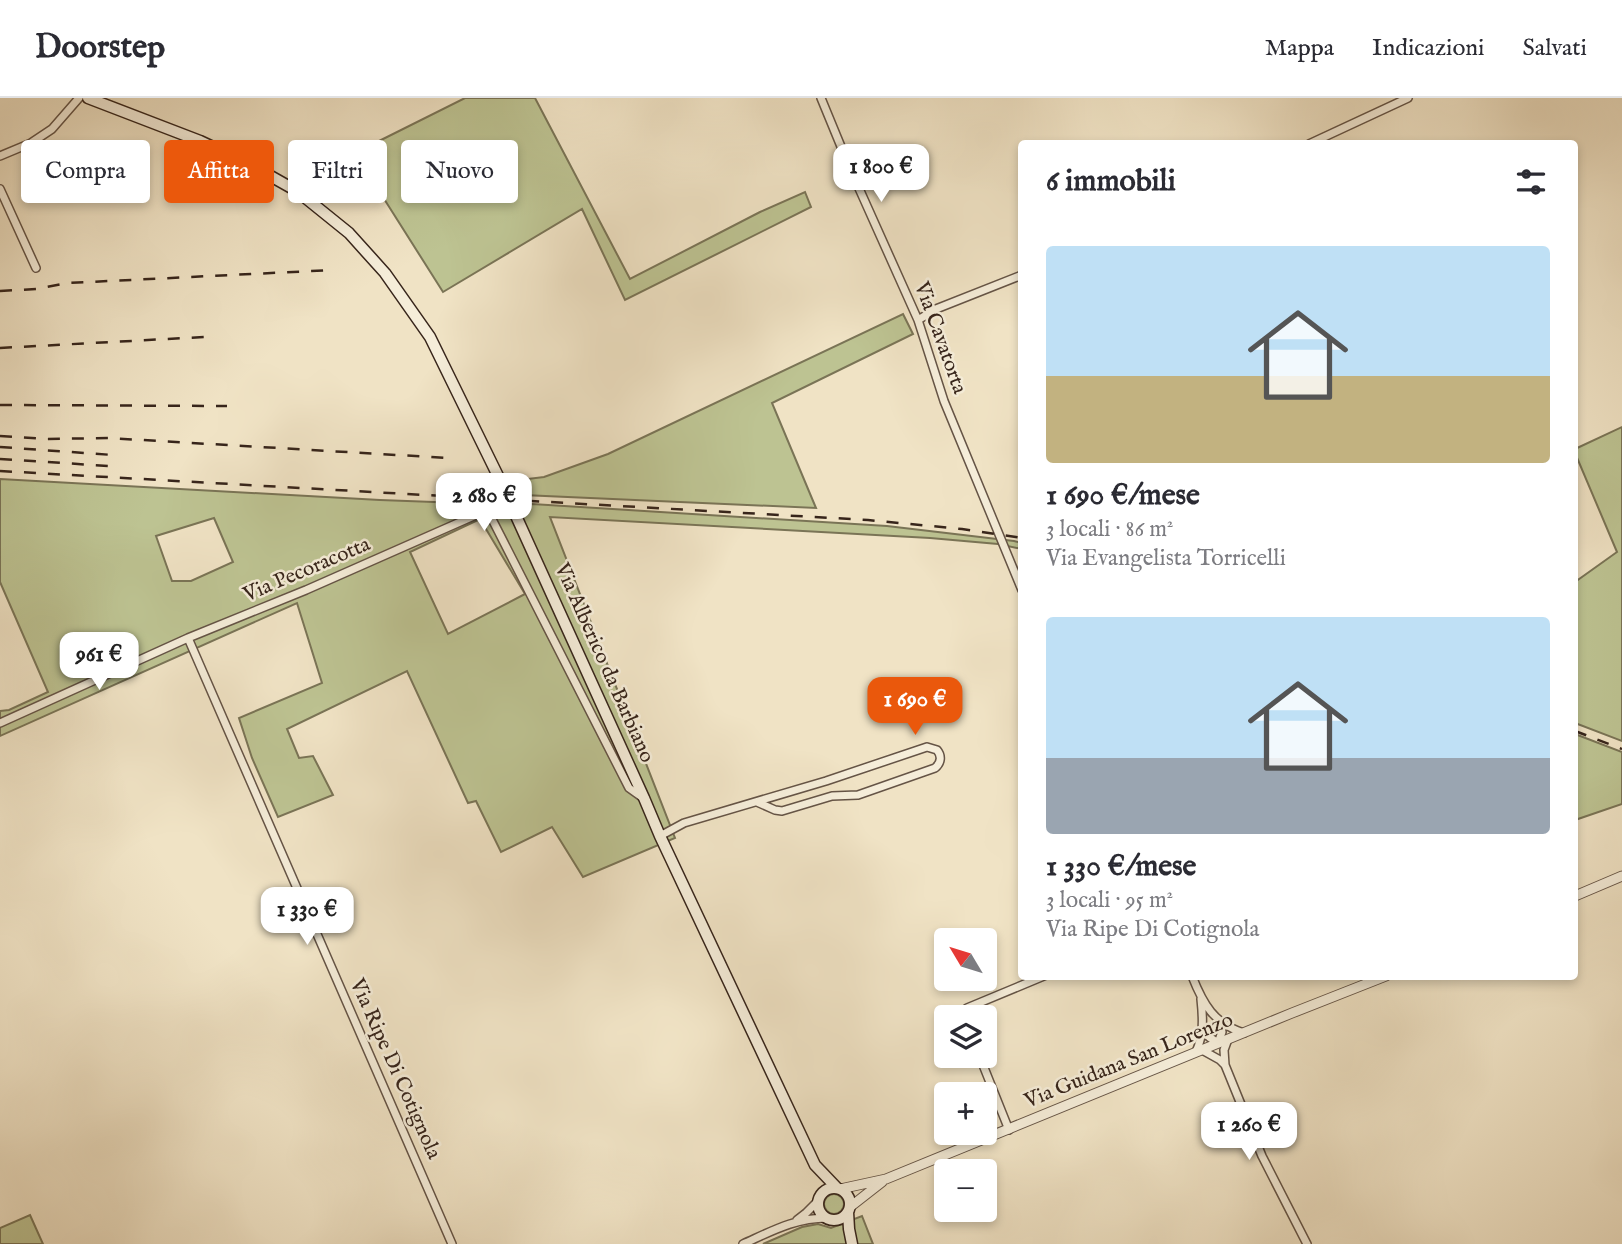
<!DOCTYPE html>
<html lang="it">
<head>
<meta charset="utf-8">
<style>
  body { margin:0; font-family:"IM FELL English",serif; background:#f7f7f7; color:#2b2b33; height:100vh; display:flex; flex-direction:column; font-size:26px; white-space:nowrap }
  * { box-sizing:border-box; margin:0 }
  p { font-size:23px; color:#7c7c81 }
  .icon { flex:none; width:38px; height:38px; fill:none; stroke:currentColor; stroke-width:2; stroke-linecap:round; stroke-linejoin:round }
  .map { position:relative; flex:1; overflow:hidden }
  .details { position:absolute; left:1018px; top:42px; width:560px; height:840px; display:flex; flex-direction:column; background:#fff; border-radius:7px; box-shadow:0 4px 10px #0003 }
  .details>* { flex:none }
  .banner { position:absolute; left:21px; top:42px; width:665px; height:63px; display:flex; gap:14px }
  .needle { width:46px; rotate:308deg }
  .buttons { position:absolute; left:934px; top:830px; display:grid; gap:14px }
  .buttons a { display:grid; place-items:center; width:63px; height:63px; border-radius:7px; background:#fff; box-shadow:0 4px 10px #0003; font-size:35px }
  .price { position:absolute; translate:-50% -60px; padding:0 16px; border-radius:14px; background:#fff; color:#222; font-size:23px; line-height:46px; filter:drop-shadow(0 2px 4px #0008) }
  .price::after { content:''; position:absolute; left:50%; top:42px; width:21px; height:16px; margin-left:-10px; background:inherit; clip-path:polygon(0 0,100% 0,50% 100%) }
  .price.selected { background:#ea580c; color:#fff }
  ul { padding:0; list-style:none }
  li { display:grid; align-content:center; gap:14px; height:371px; padding:0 28px }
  li span { display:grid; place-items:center; height:217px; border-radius:7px; color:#555 }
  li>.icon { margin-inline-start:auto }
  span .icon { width:126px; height:126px; fill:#fffc; stroke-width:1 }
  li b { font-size:30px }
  h2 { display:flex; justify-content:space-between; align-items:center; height:84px; padding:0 28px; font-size:30px }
  .pill { padding:0 24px; border-radius:7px; background:#fff; box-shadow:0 4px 10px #0003; font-size:24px; line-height:63px }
  .pill.selected { background:#ea580c; color:#fff }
  header { display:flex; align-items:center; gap:42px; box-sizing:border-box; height:98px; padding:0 35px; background:#fff; border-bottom:2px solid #e1e1e2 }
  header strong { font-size:33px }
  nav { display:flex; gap:38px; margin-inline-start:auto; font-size:24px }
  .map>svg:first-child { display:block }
  .green { fill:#bdc392; stroke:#7a7456; stroke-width:2; fill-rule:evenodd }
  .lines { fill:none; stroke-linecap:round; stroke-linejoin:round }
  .minor-casing { stroke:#655446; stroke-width:10 }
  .tertiary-casing { stroke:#655446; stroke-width:11 }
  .secondary-casing { stroke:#37251b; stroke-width:13 }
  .minor { stroke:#f5edd9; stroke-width:7 }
  .tertiary { stroke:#f5edd9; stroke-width:9 }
  .secondary { stroke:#f5edd9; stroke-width:10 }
  .rail { stroke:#37251b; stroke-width:2.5; stroke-dasharray:12 12; stroke-linecap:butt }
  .secondary-bridge-casing { stroke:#37251b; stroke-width:13; stroke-linecap:butt }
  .secondary-bridge { stroke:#f5edd9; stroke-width:10 }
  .labels { text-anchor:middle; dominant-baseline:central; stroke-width:5; stroke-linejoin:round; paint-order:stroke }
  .street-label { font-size:21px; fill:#37251b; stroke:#f5edd9 }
</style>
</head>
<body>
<header>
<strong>Doorstep</strong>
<nav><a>Mappa</a><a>Indicazioni</a><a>Salvati</a></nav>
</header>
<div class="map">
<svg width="1622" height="1146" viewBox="0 0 1622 1146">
  <rect width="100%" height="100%" fill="#f0e3c5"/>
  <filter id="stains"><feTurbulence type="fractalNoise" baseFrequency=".00286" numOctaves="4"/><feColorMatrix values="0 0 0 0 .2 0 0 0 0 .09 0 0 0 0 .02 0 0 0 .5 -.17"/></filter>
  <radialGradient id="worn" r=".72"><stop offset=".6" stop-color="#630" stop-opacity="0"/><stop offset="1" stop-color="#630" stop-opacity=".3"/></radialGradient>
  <path class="green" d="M465,0H535L630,181L760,114L805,94L811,109L625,202L582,111L443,194L355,55Z
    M903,216L913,236L772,305L816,410L523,397L519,382L544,379L608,356Z
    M1622,329V643L1575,625V484L1617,454L1575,355V351Z
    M0,381L380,402L488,406C504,409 517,409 532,406L887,428L1014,443L1022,445V451L998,446L930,440L550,419L675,740L583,779L552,729L501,754L476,703L468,705L407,573L287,631L299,660L313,658L333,697L278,719L252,660L239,620L322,585L297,505L0,638V613L9,612L48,594L0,484ZM214,420L233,464L191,483H172L156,438ZM480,421L525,496L448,536L410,454Z
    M1575,636L1622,654V706L1575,722Z
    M824 1106a10 10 0 1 1 20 0a10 10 0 1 1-20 0Z
    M30,1117L43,1146H0V1130Z
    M862,1118L873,1146H763L802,1129L818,1126L831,1130Z"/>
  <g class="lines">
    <defs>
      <path id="minor" d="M821,0L849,68L918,222L944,303L1022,492
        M1309,46L1408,0
        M0,58L31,45L52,31L79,0
        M0,91L36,170
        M918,222L936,211L1022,177
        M188,540L452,1146
        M0,625L188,540L306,492L476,417C483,415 489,416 493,423L629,690L643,700
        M660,738L684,725L826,683L927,649L937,652C942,658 941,665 935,670L858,697L832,698L782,713L775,712L757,704
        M1192,878C1203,906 1214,926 1244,935
        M964,919V913L967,910L1044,878
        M1203,932L1209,939L1218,945L1222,934L1219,923
        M1228,941L1224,952L1225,967L1262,1058L1307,1146
        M1202,952L1220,962L1225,967
        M1196,954C1204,936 1203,920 1201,901
        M979,957L1009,1032
        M797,1122L806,1115L819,1102
        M743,1146C772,1133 795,1120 827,1120"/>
      <path id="tertiary" d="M1575,798L1622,778
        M840,1091L886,1081L1292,915L1386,878
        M850,1109L882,1084"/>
      <path id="secondary" d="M88,0L200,43L251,67L297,93L349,135L385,175L430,239L499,380
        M512,409L644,700L660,738L815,1067L837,1090
        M818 1106a16 16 0 1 1 32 0a16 16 0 1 1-32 0Z
        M848,1114L849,1131L852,1146"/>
    </defs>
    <use href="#minor" class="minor-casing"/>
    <use href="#tertiary" class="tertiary-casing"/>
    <use href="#secondary" class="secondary-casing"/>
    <use href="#minor" class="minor"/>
    <use href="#tertiary" class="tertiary"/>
    <use href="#secondary" class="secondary"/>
    <path class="rail" d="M0,193L36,191L68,185L333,172
      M0,250L204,239
      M0,307L227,308
      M0,338L46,341L108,340L448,360
      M0,349L113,357
      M0,361L109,368
      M0,373L868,422L962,431L1022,440
      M1575,633L1622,651"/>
    <defs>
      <path id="secondary-bridge" d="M499,380L512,409"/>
    </defs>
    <use href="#secondary-bridge" class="secondary-bridge-casing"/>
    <use href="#secondary-bridge" class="secondary-bridge"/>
  </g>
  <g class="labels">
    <g class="street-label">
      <text transform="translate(940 240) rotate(70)">Via Cavatorta</text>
      <text transform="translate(307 472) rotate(-23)">Via Pecoracotta</text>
      <text transform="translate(604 565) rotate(66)">Via Alberico da Barbiano</text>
      <text transform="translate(1129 963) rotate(-22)">Via Guidana San Lorenzo</text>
      <text transform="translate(395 971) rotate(66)">Via Ripe Di Cotignola</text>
    </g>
  </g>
  <rect width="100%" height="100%" filter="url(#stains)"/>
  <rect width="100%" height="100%" fill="url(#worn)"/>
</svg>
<div class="buttons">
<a><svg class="needle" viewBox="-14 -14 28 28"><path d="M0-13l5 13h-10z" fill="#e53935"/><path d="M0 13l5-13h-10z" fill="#7c7c81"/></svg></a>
<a><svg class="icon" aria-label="layers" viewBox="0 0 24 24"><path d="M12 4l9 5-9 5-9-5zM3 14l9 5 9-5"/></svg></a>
<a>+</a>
<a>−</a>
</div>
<b class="price" style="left:881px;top:106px">1 800 €</b>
<b class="price" style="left:484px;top:435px">2 680 €</b>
<b class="price" style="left:99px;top:594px">961 €</b>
<b class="price selected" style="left:915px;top:639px">1 690 €</b>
<b class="price" style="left:307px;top:849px">1 330 €</b>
<b class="price" style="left:1249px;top:1064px">1 260 €</b>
<div class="banner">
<a class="pill">Compra</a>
<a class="pill selected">Affitta</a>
<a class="pill">Filtri</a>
<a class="pill">Nuovo</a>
</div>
<section class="details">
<h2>6 immobili<svg class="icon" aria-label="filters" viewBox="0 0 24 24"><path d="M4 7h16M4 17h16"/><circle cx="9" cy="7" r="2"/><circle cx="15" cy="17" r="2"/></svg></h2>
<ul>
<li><span style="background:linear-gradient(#bfe0f5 60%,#c2b280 0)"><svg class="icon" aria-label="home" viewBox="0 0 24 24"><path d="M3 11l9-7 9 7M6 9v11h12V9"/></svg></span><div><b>1 690 €/mese</b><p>3 locali · 86 m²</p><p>Via Evangelista Torricelli</p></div></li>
<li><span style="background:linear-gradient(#bfe0f5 65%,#9aa5b1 0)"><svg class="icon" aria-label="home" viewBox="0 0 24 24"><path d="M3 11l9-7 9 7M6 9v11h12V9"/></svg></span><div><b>1 330 €/mese</b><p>3 locali · 95 m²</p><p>Via Ripe Di Cotignola</p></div></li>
</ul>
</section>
</div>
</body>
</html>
